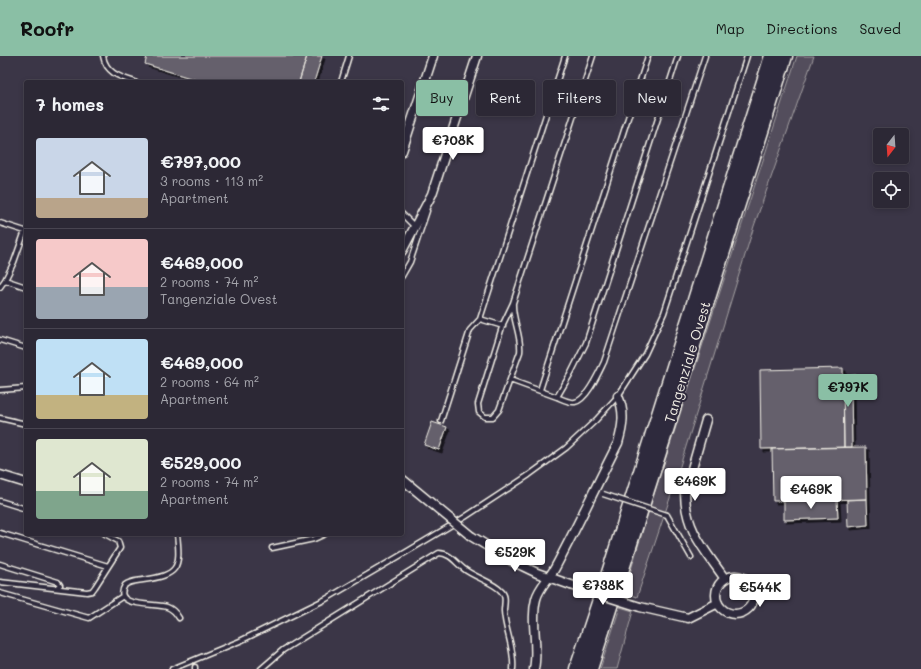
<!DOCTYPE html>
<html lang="en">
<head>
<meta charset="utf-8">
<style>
  body { margin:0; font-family:Mali,sans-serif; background:#383441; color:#f1f3f6; height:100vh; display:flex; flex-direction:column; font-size:15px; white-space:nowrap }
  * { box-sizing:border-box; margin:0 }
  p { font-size:13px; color:#a6a6ad }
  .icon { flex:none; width:22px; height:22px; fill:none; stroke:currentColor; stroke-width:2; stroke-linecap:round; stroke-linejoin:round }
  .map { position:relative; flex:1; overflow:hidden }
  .panel { position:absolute; left:24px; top:24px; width:380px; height:456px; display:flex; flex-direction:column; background:#2c2835; border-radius:4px; box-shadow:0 2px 6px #0003,0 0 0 1px #484450 }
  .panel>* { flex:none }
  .guide { position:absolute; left:416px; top:24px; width:380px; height:36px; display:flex; gap:8px }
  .needle { width:26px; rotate:197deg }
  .tools { position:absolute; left:873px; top:72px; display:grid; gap:8px }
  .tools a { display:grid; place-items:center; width:36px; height:36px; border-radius:4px; background:#2c2835; box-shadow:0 2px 6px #0003,0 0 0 1px #484450; font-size:20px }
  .price { position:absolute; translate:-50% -34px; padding:0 9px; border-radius:4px; background:#fff; color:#222; font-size:13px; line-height:26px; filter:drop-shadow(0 1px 2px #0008) }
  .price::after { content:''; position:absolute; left:50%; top:24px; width:12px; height:9px; margin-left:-6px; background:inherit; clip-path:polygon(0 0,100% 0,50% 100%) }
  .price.active { background:#8abfa5; color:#111 }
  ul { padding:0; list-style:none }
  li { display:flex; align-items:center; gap:12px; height:100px; padding:0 12px }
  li+li { border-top:1px solid #484450 }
  li span { display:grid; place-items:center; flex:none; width:112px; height:80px; border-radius:4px; color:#555 }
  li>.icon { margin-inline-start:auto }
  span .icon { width:48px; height:48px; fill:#fffc; stroke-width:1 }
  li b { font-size:17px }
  h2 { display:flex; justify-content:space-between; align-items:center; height:48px; padding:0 12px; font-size:17px }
  .pill { padding:0 14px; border-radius:4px; background:#2c2835; box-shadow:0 2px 6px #0003,0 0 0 1px #484450; font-size:14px; line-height:36px }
  .pill.active { background:#8abfa5; color:#111 }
  header { display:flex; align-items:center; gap:24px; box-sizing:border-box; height:56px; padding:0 20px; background:#8abfa5; color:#111 }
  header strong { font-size:19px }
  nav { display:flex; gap:22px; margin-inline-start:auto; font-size:14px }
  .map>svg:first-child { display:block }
  .green { fill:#534e5c; stroke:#a4a0a2 }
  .building { fill:#65616c; stroke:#f4f1e8; filter:url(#shadow) }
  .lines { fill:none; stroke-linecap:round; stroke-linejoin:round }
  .lane-casing { stroke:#f4f1e8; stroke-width:7 }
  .street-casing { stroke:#f4f1e8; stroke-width:11 }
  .highway-casing { stroke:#f4f1e8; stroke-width:17 }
  .lane { stroke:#2f2a3d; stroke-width:4 }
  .street { stroke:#2f2a3d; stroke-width:8 }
  .highway { stroke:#2f2a3d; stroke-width:14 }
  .lane-bridge-casing { stroke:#f4f1e8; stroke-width:7; stroke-linecap:butt }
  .street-bridge-casing { stroke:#f4f1e8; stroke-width:11; stroke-linecap:butt }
  .lane-bridge { stroke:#2f2a3d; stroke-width:4 }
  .street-bridge { stroke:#2f2a3d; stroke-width:8 }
  .labels { text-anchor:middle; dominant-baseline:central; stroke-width:4; stroke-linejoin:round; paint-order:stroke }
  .street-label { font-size:14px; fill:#f4f1e8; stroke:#2f2a3d }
</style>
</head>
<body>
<header>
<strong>Roofr</strong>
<nav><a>Map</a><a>Directions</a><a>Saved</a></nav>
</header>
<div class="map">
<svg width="921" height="613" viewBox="0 0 921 613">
  <defs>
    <filter id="shadow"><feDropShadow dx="3" dy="3" stdDeviation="0" flood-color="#0009"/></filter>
  </defs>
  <rect width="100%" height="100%" fill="#3b3647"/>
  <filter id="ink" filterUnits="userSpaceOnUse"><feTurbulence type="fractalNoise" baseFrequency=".025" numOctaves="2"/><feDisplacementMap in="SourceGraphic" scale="8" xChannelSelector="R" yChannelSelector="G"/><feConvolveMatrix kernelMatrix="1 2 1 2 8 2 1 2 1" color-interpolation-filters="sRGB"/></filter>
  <g filter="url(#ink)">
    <path class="green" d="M797,0H814L754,170L672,436L637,541L624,537L651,447Z
      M620,551L633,555L617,613H600Z"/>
    <path class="building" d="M147,0H307L299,26H203L145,8Z
      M307,0H322L314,26H299Z
      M843,312L844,391L761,393L760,314Z
      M856,319V333H851L852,391H844L843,320Z
      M432,366L447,371L439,394L424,389Z
      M866,391L867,443L773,445L772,393Z
      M867,443L868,469L848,471L847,444Z
      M837,444L838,462L784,464V445Z"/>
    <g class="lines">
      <defs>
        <path id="lane" d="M103,0C106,17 120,21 135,26
          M341,26L349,0
          M402,158L415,171
          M0,167L25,175L14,206L5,224
          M402,220L410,206L427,155
          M0,231L5,224L26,231
          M513,247C512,263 522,281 520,296L499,354L493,361H485L479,356L478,348L503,268L513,247L593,0
          M503,270L480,263L565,0
          M0,284L26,292
          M510,324L557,341L571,317L586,287L678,0
          M0,334L26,332
          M540,334L648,0
          M557,341C562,343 569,347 575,346C587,344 599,316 604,306L705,0
          M0,362L26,368
          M441,365L470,274L480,263
          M0,445L26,453
          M667,459L691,501
          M0,477L108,510
          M177,478C181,513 178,519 143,524C136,525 130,525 125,529C111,552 156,547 167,551C173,553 176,557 179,562
          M272,492L314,483L325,478
          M0,508L58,526L60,529L56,532
          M0,526L87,536L92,535L95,531L120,492L118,485L105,478
          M0,537L89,562L123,540
          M195,611V613
          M172,613L240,585L326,543L408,495L465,461L529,419L566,392L596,364L618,340L645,298L664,257L747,0
          M261,613L283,594L439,497C450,497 456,507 464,513C474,521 493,526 501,535C507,540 504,548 504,555C505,575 515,593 513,613"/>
        <path id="street" d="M402,95L433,0
          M402,195L432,138L477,0
          M706,364L685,437C685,474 705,494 725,523
          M0,419L26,427
          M471,480L512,505L537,517L571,529
          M716 539a19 19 0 1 1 38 0a19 19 0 1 1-38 0Z
          M640,551L688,562L718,547
          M534,613C539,590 530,566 536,543C539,531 549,523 555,512C577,471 597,428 618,387C623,370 625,356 618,340"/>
        <path id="highway" d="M577,613L608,520L772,0
          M590,613L785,0"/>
      </defs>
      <use href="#lane" class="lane-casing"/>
      <use href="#street" class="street-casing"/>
      <use href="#highway" class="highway-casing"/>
      <use href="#lane" class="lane"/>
      <use href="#street" class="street"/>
      <use href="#highway" class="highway"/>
      <defs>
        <path id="lane-bridge" d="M603,438L667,459"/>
        <path id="street-bridge" d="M402,423L471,480
          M571,529L640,551"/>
      </defs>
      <use href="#lane-bridge" class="lane-bridge-casing"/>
      <use href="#street-bridge" class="street-bridge-casing"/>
      <use href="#lane-bridge" class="lane-bridge"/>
      <use href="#street-bridge" class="street-bridge"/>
    </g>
  </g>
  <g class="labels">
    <g class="street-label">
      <text transform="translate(687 306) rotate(-73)">Tangenziale Ovest</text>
    </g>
  </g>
</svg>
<div class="tools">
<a><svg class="needle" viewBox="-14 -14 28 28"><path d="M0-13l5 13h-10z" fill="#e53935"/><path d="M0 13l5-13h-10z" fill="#a6a6ad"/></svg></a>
<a><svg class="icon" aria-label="locate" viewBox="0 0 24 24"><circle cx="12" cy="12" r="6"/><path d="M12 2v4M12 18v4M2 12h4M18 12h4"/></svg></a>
</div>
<b class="price" style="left:453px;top:105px">€708K</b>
<b class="price active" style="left:848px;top:352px">€797K</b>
<b class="price" style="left:695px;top:446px">€469K</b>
<b class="price" style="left:811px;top:454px">€469K</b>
<b class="price" style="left:515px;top:517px">€529K</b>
<b class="price" style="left:603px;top:550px">€738K</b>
<b class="price" style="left:760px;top:552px">€544K</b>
<div class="guide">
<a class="pill active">Buy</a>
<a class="pill">Rent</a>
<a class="pill">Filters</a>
<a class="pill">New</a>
</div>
<section class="panel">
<h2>7 homes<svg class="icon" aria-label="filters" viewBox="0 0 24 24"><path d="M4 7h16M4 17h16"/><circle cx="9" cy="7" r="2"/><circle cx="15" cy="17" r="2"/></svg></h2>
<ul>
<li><span style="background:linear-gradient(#c9d6e8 75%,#b9a48a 0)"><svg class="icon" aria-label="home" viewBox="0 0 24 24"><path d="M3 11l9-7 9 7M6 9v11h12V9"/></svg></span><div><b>€797,000</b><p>3 rooms · 113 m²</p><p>Apartment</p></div></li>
<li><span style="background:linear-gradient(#f6c9c9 60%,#9aa5b1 0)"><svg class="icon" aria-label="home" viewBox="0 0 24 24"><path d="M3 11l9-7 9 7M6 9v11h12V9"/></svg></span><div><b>€469,000</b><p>2 rooms · 74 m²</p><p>Tangenziale Ovest</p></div></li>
<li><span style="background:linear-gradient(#bfe0f5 70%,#c2b280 0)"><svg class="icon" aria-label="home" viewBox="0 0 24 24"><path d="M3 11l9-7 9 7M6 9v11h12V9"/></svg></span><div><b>€469,000</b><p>2 rooms · 64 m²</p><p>Apartment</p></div></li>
<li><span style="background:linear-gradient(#dfe7d0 65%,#7fa58c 0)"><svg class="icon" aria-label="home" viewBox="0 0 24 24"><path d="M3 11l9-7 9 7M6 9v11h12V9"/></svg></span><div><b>€529,000</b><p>2 rooms · 74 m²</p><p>Apartment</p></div></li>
</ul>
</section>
</div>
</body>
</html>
